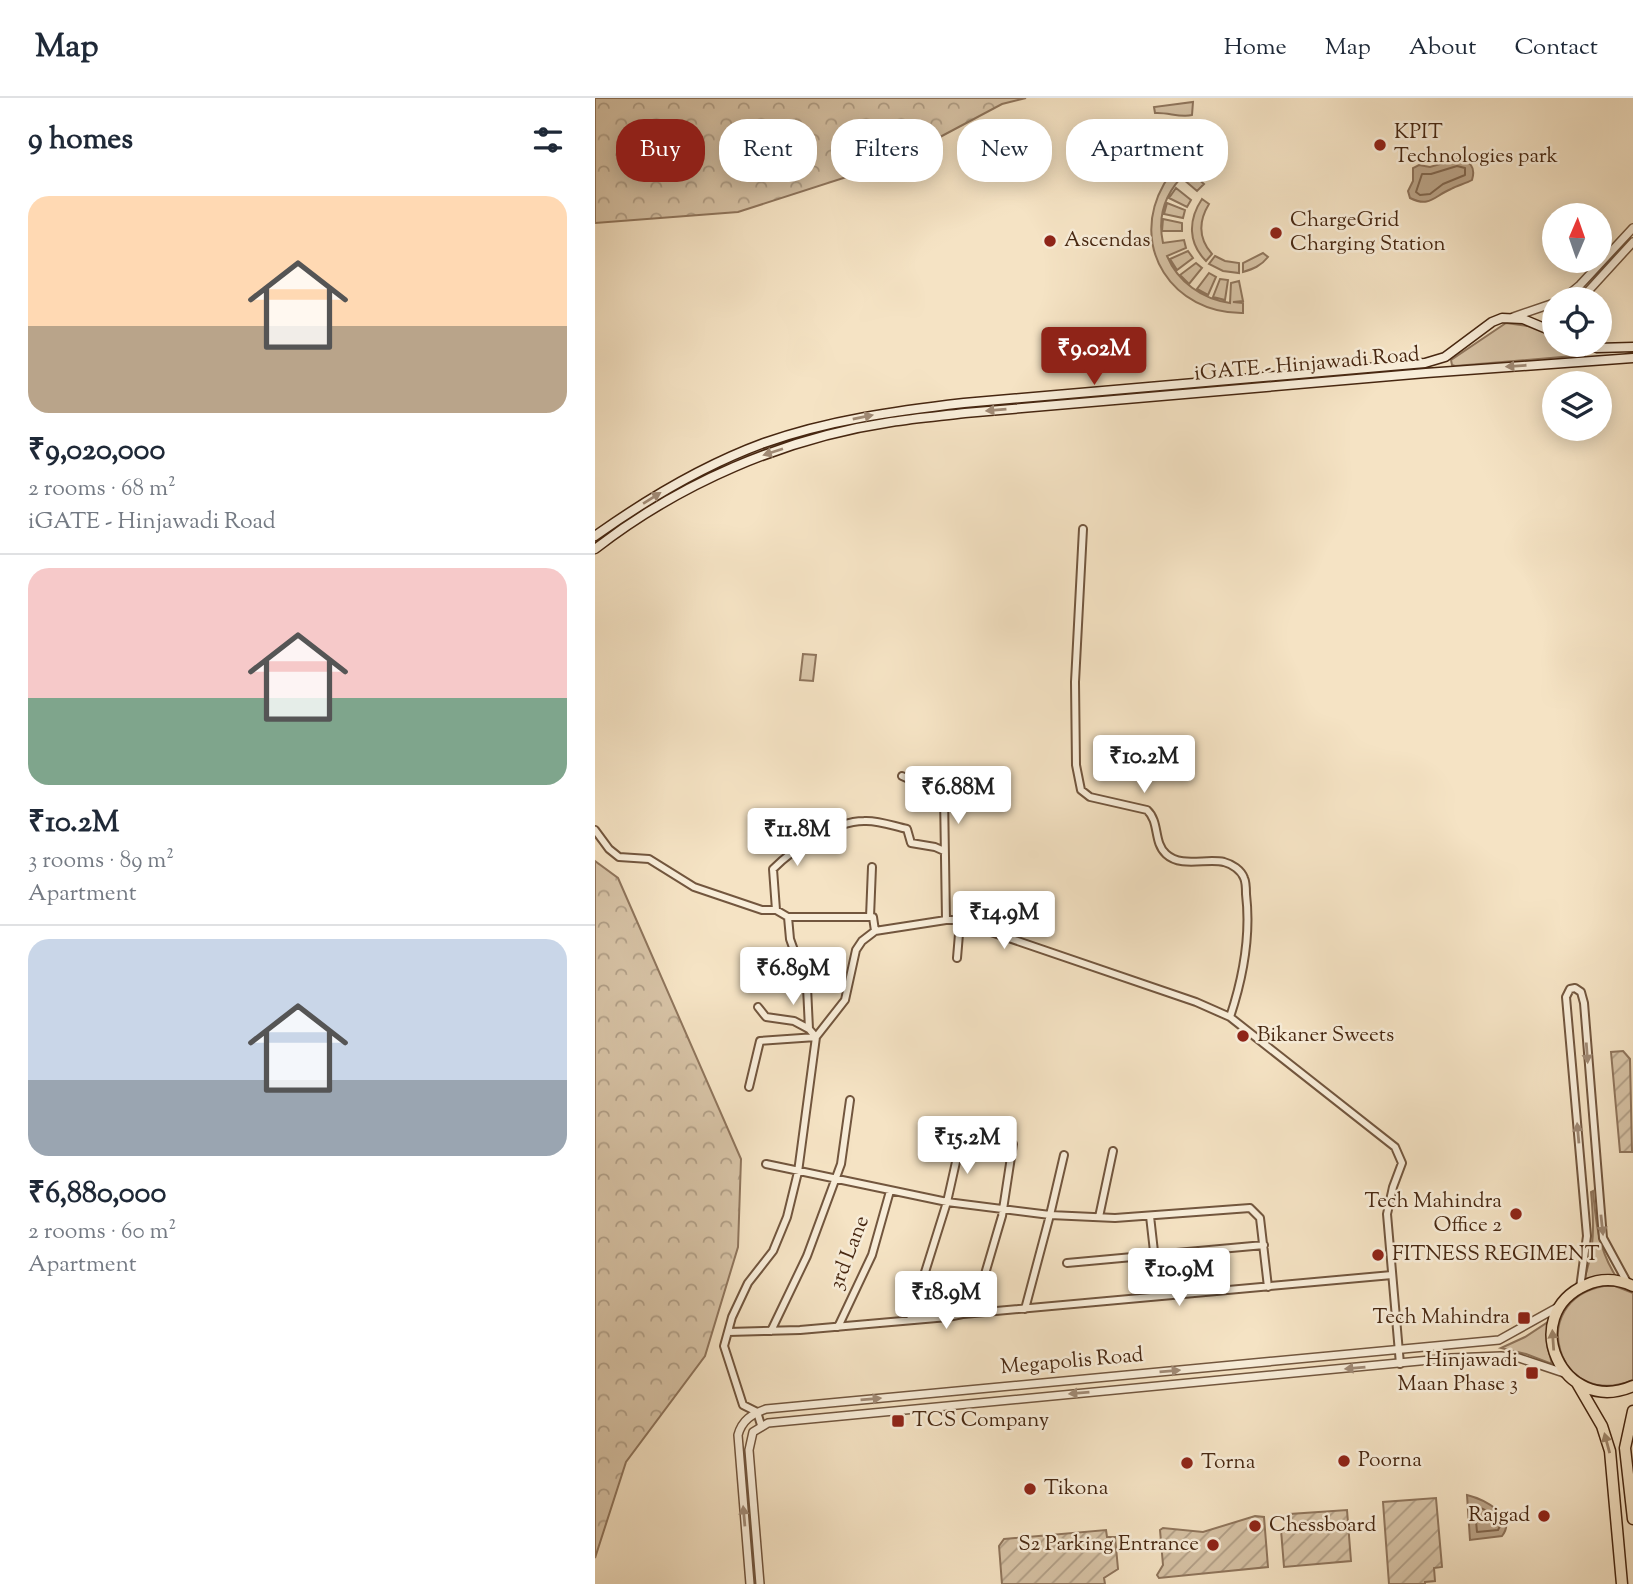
<!DOCTYPE html>
<html lang="en">
<head>
<meta charset="utf-8">
<style>
  body { margin:0; font-family:"Sorts Mill Goudy",serif; background:#f2f2f3; color:#1f2937; height:100vh; display:flex; flex-direction:column; font-size:26px; white-space:nowrap }
  * { box-sizing:border-box; margin:0 }
  p { font-size:23px; color:#747a83 }
  .icon { flex:none; width:38px; height:38px; fill:none; stroke:currentColor; stroke-width:2; stroke-linecap:round; stroke-linejoin:round }
  .map { position:relative; flex:1; overflow:hidden }
  .sheet { display:flex; flex-direction:column; background:#fff; width:595px }
  .sheet>* { flex:none }
  .top-card { position:absolute; left:21px; top:21px; width:665px; height:63px; display:flex; gap:14px }
  .needle { width:46px; rotate:2deg }
  .controls { position:absolute; left:947px; top:105px; display:grid; gap:14px }
  .controls a { display:grid; place-items:center; width:70px; height:70px; border-radius:50%; background:#fff; box-shadow:0 4px 18px #0003; font-size:35px }
  .price { position:absolute; translate:-50% -60px; padding:0 16px; border-radius:7px; background:#fff; color:#222; font-size:23px; line-height:46px; filter:drop-shadow(0 2px 4px #0008) }
  .price::after { content:''; position:absolute; left:50%; top:42px; width:21px; height:16px; margin-left:-10px; background:inherit; clip-path:polygon(0 0,100% 0,50% 100%) }
  .price.current { background:#8f2418; color:#fff }
  ul { padding:0; list-style:none }
  li { display:grid; align-content:center; gap:14px; height:371px; padding:0 28px }
  li+li { border-top:2px solid #e0e1e3 }
  li span { display:grid; place-items:center; height:217px; border-radius:21px; color:#555 }
  li>.icon { margin-inline-start:auto }
  span .icon { width:126px; height:126px; fill:#fffc; stroke-width:1 }
  li b { font-size:30px }
  h2 { display:flex; justify-content:space-between; align-items:center; height:84px; padding:0 28px; font-size:30px }
  .tag { padding:0 24px; border-radius:28px; background:#fff; box-shadow:0 4px 18px #0003; font-size:24px; line-height:63px }
  .tag.current { background:#8f2418; color:#fff }
  header { display:flex; align-items:center; gap:42px; box-sizing:border-box; height:98px; padding:0 35px; background:#fff; border-bottom:2px solid #e0e1e3 }
  header strong { font-size:33px }
  nav { display:flex; gap:38px; margin-inline-start:auto; font-size:24px }
  main { display:flex; flex:1; min-height:0 }
  .map>svg:first-child { display:block }
  .grass { fill:#d7c3a6; stroke:#8f755c; stroke-width:2 }
  .forest { fill:url(#forest-crowns); stroke:#8f755c; stroke-width:2 }
  .garden { fill:url(#garden-furrows); stroke:#8f755c; stroke-width:2 }
  .water { fill:#baa387; stroke:#8c7158; stroke-width:2 }
  .lines { fill:none; stroke-linecap:round; stroke-linejoin:round }
  .shore { stroke:#80654c; stroke-width:2 }
  .minor-casing { stroke:#72563e; stroke-width:10 }
  .tertiary-casing { stroke:#72563e; stroke-width:10 }
  .secondary-casing { stroke:#472711; stroke-width:11 }
  .primary-casing { stroke:#472711; stroke-width:13 }
  .minor { stroke:#f8edd9; stroke-width:6 }
  .tertiary { stroke:#f8edd9; stroke-width:7 }
  .secondary { stroke:#f8edd9; stroke-width:8 }
  .primary { stroke:#f5e3c4; stroke-width:10 }
  .oneway { fill:#a08a75 }
  .oneway2 { fill:#9e856a }
  .poi-dot { fill:#8f2418; stroke:#f8edd9; stroke-width:2.5 }
  .labels { text-anchor:middle; dominant-baseline:central; stroke-width:5; stroke-linejoin:round; paint-order:stroke }
  .poi-label { font-size:21px; fill:#472711; stroke:#f8edd9; text-anchor:start }
  .street-label { font-size:21px; fill:#472711; stroke:#f8edd9 }
</style>
</head>
<body>
<header>
<strong>Map</strong>
<nav><a>Home</a><a>Map</a><a>About</a><a>Contact</a></nav>
</header>
<main>
<section class="sheet">
<h2>9 homes<svg class="icon" aria-label="filters" viewBox="0 0 24 24"><path d="M4 7h16M4 17h16"/><circle cx="9" cy="7" r="2"/><circle cx="15" cy="17" r="2"/></svg></h2>
<ul>
<li><span style="background:linear-gradient(#ffd9b3 60%,#b9a48a 0)"><svg class="icon" aria-label="home" viewBox="0 0 24 24"><path d="M3 11l9-7 9 7M6 9v11h12V9"/></svg></span><div><b>₹9,020,000</b><p>2 rooms · 68 m²</p><p>iGATE - Hinjawadi Road</p></div></li>
<li><span style="background:linear-gradient(#f6c9c9 60%,#7fa58c 0)"><svg class="icon" aria-label="home" viewBox="0 0 24 24"><path d="M3 11l9-7 9 7M6 9v11h12V9"/></svg></span><div><b>₹10.2M</b><p>3 rooms · 89 m²</p><p>Apartment</p></div></li>
<li><span style="background:linear-gradient(#c9d6e8 65%,#9aa5b1 0)"><svg class="icon" aria-label="home" viewBox="0 0 24 24"><path d="M3 11l9-7 9 7M6 9v11h12V9"/></svg></span><div><b>₹6,880,000</b><p>2 rooms · 60 m²</p><p>Apartment</p></div></li>
</ul>
</section>
<div class="map">
<svg width="1038" height="1486" viewBox="0 0 1038 1486">
  <defs>
    <pattern id="forest-crowns" width="20" height="18" patternUnits="userSpaceOnUse" patternTransform="scale(1.75)"><rect width="20" height="18" fill="#d7c3a6"/><path d="M2 6a3 3 0 1 1 6 0M12 15a3 3 0 1 1 6 0" fill="none" stroke="#b09e86"/></pattern>
    <pattern id="garden-furrows" width="10" height="10" patternUnits="userSpaceOnUse" patternTransform="scale(1.75)"><rect width="10" height="10" fill="#d7c3a6"/><path d="M-1 1l2-2M0 10L10 0M9 11l2-2" fill="none" stroke="#b09e86"/></pattern>
  </defs>
  <rect width="100%" height="100%" fill="#f5e3c4"/>
  <filter id="stains"><feTurbulence type="fractalNoise" baseFrequency=".00286" numOctaves="4"/><feColorMatrix values="0 0 0 0 .2 0 0 0 0 .09 0 0 0 0 .02 0 0 0 .5 -.17"/></filter>
  <radialGradient id="worn" r=".72"><stop offset=".6" stop-color="#630" stop-opacity="0"/><stop offset="1" stop-color="#630" stop-opacity=".3"/></radialGradient>
  <path class="grass" d="M598,4L597,17C585,20 573,14 560,15L559,9Z
    M595,59L604,65L594,73L609,86L602,93L588,81L592,74C571,93 562,117 568,145L589,142L591,150L572,158C583,184 607,201 635,205L636,185L644,183L648,203L638,204L648,205V215C578,216 533,149 569,86C575,75 586,67 595,59Z
    M581,90L596,102L592,109L574,100Z
    M607,101L614,106C603,124 603,140 617,156L611,163C593,145 593,122 607,101Z
    M572,105L590,112L588,120L569,116Z
    M568,121L587,125V133H567Z
    M593,153L598,160L582,172L575,161Z
    M668,155L673,159C666,168 658,171 648,174V165Z
    M620,158L630,163L644,165V175L628,173L614,166Z
    M601,165L607,170L594,186L585,177Z
    M614,175L621,179L613,197L602,191Z
    M625,181L633,182L630,202L618,199Z
    M911,225L940,229L959,239V247H976L991,252L990,257L860,268L857,267L856,262Z
    M208,556L221,557L218,583L205,582Z
    M998,1093C1001,1125 1003,1149 1020,1177L989,1181C1000,1151 999,1125 996,1094Z
    M1009,1188H1020L1038,1195V1282C963,1314 929,1203 1009,1188Z
    M953,1224L952,1246L957,1266L931,1256L906,1250L930,1239Z"/>
  <path class="forest" d="M0,0H431L407,6L298,64L143,114L0,125Z
    M0,763L23,780L146,1061L143,1149L110,1258L31,1364L0,1460Z"/>
  <path class="garden" d="M1028,953L1035,961L1037,1054H1025L1016,954Z
    M841,1400L847,1469L839,1470L840,1483L830,1484V1486H794L788,1404Z
    M752,1412L756,1463L689,1469L686,1432L695,1425V1416Z
    M660,1418L669,1419L673,1469L564,1480L562,1477L568,1467L565,1432L568,1430L608,1434Z
    M511,1432L512,1439H520L523,1471L509,1480L510,1486H407L404,1448L409,1441Z"/>
  <path class="water" d="M862,61C875,62 881,69 877,82C870,86 863,87 856,91C839,98 835,110 815,100L813,93L818,83V70L824,67L835,69Z
    M872,1397C888,1401 923,1418 907,1438L875,1442Z"/>
  <g class="lines">
    <path class="shore" d="M862,68L870,70V77L848,86L835,96L825,97L821,94L827,76H836Z
      M882,1409C891,1410 900,1420 905,1428L903,1432L882,1434L880,1412Z"/>
    <defs>
      <path id="minor" d="M488,431L480,584L481,667L486,692L495,699L552,712C565,724 558,744 571,756C586,770 611,760 629,764C637,766 646,772 649,780C651,784 651,792 651,796C656,838 648,880 635,919
        M307,678L349,697L351,822
        M0,732L14,751L24,759L54,761L99,789L167,812H181L193,819L195,841L212,889L214,931L221,939
        M181,812L178,771C198,751 239,723 269,723C283,722 298,728 312,731L316,745L340,749L349,753
        M193,819H278L280,833
        M275,819L277,769
        M362,860L365,824
        M163,909L171,919L199,923L214,931
        M154,989L165,943L221,939
        M171,1066L352,1104L455,1117L469,1057
        M555,1118L564,1198
        M504,1119L518,1053
        M472,1165L669,1147
        M985,1190L992,1138L971,899L975,891L980,890L986,894L989,905L1008,1140L1033,1186
        M430,1211L455,1117L520,1120L655,1110L665,1120L673,1189
        M368,1216L797,1177
        M315,1222L352,1104L365,1046
        M243,1229L277,1157L295,1093
        M176,1233L212,1158L246,1066L255,1002
        M133,1234L205,1232L353,1219L377,1214L380,1210L407,1118L418,1046
        M166,1327L162,1314L148,1307L129,1248L137,1219L153,1185L178,1153L192,1119L203,1074L221,939L250,902L261,852L267,843L280,833L351,822H361L601,904L635,919L800,1049L807,1065L798,1089L792,1116L805,1266"/>
      <path id="tertiary" d="M968,201L985,187L1038,130
        M986,201L1038,144
        M918,219L959,205
        M155,1486L143,1337C147,1322 157,1316 171,1311L904,1242L965,1208
        M165,1486L154,1352L158,1334L173,1325L856,1260L906,1258L924,1260L972,1276"/>
      <path id="secondary" d="M990,247L1002,250L1038,249
        M0,438C52,401 109,367 169,345C234,322 301,313 369,305L830,265L850,259L897,224L907,220L928,221L959,234
        M0,451C85,385 189,340 296,324C320,320 345,318 370,315L831,275L1038,260"/>
      <path id="primary" d="M1038,1188C1023,1181 1006,1180 991,1187C922,1217 967,1319 1038,1288
        M982,1285L1007,1328L1015,1353L1027,1486
        M1038,1313L1030,1350L1038,1421"/>
    </defs>
    <use href="#minor" class="minor-casing"/>
    <use href="#tertiary" class="tertiary-casing"/>
    <use href="#secondary" class="secondary-casing"/>
    <use href="#primary" class="primary-casing"/>
    <use href="#minor" class="minor"/>
    <use href="#tertiary" class="tertiary"/>
    <use href="#secondary" class="secondary"/>
    <use href="#primary" class="primary"/>
  </g>
  <defs><path id="oneway-solid" d="M-6-.8H1V-3.2L6.5 0L1 3.2V.8H-6Z" transform="scale(1.75)"/></defs>
  <g class="oneway">
    <use href="#oneway-solid" transform="translate(921 268) rotate(176)"/>
    <use href="#oneway-solid" transform="translate(401 312) rotate(175)"/>
    <use href="#oneway-solid" transform="translate(268 319) rotate(-12)"/>
    <use href="#oneway-solid" transform="translate(178 354) rotate(162)"/>
    <use href="#oneway-solid" transform="translate(57 400) rotate(-32)"/>
    <use href="#oneway-solid" transform="translate(992 955) rotate(86)"/>
    <use href="#oneway-solid" transform="translate(983 1035) rotate(-95)"/>
    <use href="#oneway-solid" transform="translate(1007 1127) rotate(84)"/>
    <use href="#oneway-solid" transform="translate(760 1270) rotate(175)"/>
    <use href="#oneway-solid" transform="translate(575 1273) rotate(-5)"/>
    <use href="#oneway-solid" transform="translate(484 1295) rotate(175)"/>
    <use href="#oneway-solid" transform="translate(276 1301) rotate(-5)"/>
    <use href="#oneway-solid" transform="translate(149 1418) rotate(-95)"/>
  </g>
  <g class="oneway2">
    <use href="#oneway-solid" transform="translate(958 1242) rotate(-94)"/>
    <use href="#oneway-solid" transform="translate(1012 1345) rotate(-105)"/>
  </g>
  <g class="poi-dot">
    <circle cx="785" cy="47" r="7"/>
    <circle cx="681" cy="135" r="7"/>
    <circle cx="455" cy="143" r="7"/>
    <circle cx="648" cy="938" r="7"/>
    <circle cx="921" cy="1116" r="7"/>
    <circle cx="783" cy="1157" r="7"/>
    <rect x="922" y="1213" width="14" height="14" rx="3.5"/>
    <rect x="930" y="1268" width="14" height="14" rx="3.5"/>
    <rect x="296" y="1316" width="14" height="14" rx="3.5"/>
    <circle cx="749" cy="1363" r="7"/>
    <circle cx="592" cy="1365" r="7"/>
    <circle cx="435" cy="1391" r="7"/>
    <circle cx="949" cy="1418" r="7"/>
    <circle cx="660" cy="1428" r="7"/>
    <circle cx="618" cy="1447" r="7"/>
  </g>
  <g class="labels">
    <g class="poi-label">
      <text x="799" y="35">KPIT<tspan x="799" dy="24">Technologies park</tspan></text>
      <text x="695" y="123">ChargeGrid<tspan x="695" dy="24">Charging Station</tspan></text>
      <text x="469" y="143">Ascendas</text>
      <text x="662" y="938">Bikaner Sweets</text>
      <text x="907" y="1104" text-anchor="end">Tech Mahindra<tspan x="907" dy="24">Office 2</tspan></text>
      <text x="797" y="1157">FITNESS REGIMENT</text>
      <text x="915" y="1220" text-anchor="end">Tech Mahindra</text>
      <text x="923" y="1263" text-anchor="end">Hinjawadi<tspan x="923" dy="24">Maan Phase 3</tspan></text>
      <text x="317" y="1323">TCS Company</text>
      <text x="763" y="1363">Poorna</text>
      <text x="606" y="1365">Torna</text>
      <text x="449" y="1391">Tikona</text>
      <text x="935" y="1418" text-anchor="end">Rajgad</text>
      <text x="674" y="1428">Chessboard</text>
      <text x="604" y="1447" text-anchor="end">S2 Parking Entrance</text>
    </g>
    <g class="street-label">
      <text transform="translate(712 267) rotate(-5)">iGATE - Hinjawadi Road</text>
      <text transform="translate(255 1155) rotate(-69)">3rd Lane</text>
      <text transform="translate(477 1264) rotate(-5)">Megapolis Road</text>
    </g>
  </g>
  <rect width="100%" height="100%" filter="url(#stains)"/>
  <rect width="100%" height="100%" fill="url(#worn)"/>
</svg>
<div class="controls">
<a><svg class="needle" viewBox="-14 -14 28 28"><path d="M0-13l5 13h-10z" fill="#e53935"/><path d="M0 13l5-13h-10z" fill="#747a83"/></svg></a>
<a><svg class="icon" aria-label="locate" viewBox="0 0 24 24"><circle cx="12" cy="12" r="6"/><path d="M12 2v4M12 18v4M2 12h4M18 12h4"/></svg></a>
<a><svg class="icon" aria-label="layers" viewBox="0 0 24 24"><path d="M12 4l9 5-9 5-9-5zM3 14l9 5 9-5"/></svg></a>
</div>
<b class="price current" style="left:499px;top:289px">₹9.02M</b>
<b class="price" style="left:549px;top:697px">₹10.2M</b>
<b class="price" style="left:363px;top:728px">₹6.88M</b>
<b class="price" style="left:202px;top:770px">₹11.8M</b>
<b class="price" style="left:409px;top:853px">₹14.9M</b>
<b class="price" style="left:198px;top:909px">₹6.89M</b>
<b class="price" style="left:372px;top:1078px">₹15.2M</b>
<b class="price" style="left:584px;top:1210px">₹10.9M</b>
<b class="price" style="left:351px;top:1233px">₹18.9M</b>
<div class="top-card">
<a class="tag current">Buy</a>
<a class="tag">Rent</a>
<a class="tag">Filters</a>
<a class="tag">New</a>
<a class="tag">Apartment</a>
</div>
</div>
</main>
</body>
</html>
